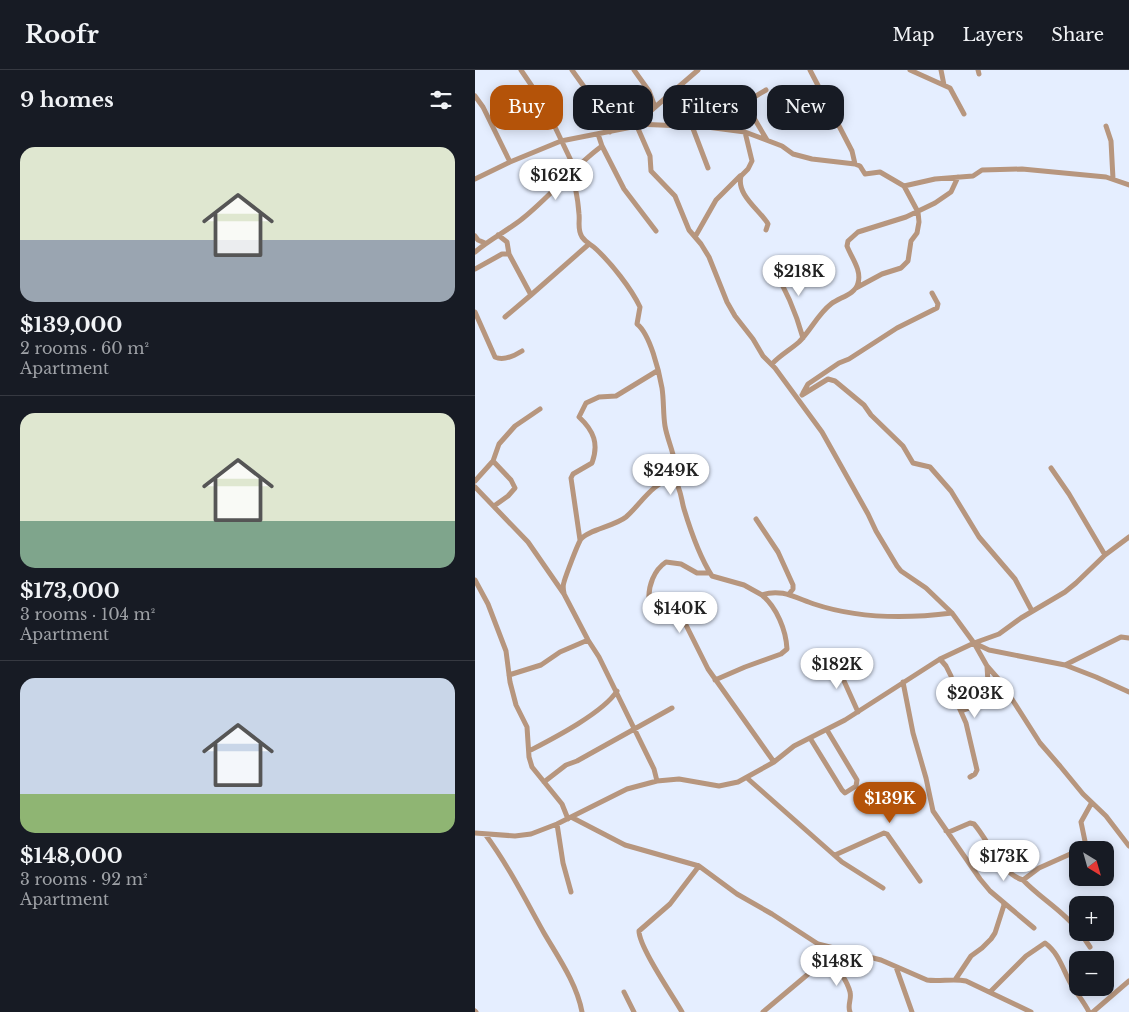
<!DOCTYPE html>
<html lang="en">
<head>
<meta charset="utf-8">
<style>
  body { margin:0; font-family:"Libre Baskerville",serif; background:#20242c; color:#f1f3f6; height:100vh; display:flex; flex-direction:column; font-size:19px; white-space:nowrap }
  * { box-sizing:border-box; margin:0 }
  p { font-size:16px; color:#9ea1a6 }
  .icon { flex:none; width:28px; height:28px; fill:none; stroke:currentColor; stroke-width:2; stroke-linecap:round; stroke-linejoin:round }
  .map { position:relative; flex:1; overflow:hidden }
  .panel { display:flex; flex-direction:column; background:#171b24; width:475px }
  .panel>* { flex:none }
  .hud { position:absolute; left:15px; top:15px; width:475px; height:45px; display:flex; gap:10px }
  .needle { width:32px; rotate:143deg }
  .buttons { position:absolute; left:594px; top:771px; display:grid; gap:10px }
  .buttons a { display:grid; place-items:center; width:45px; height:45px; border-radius:10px; background:#171b24; box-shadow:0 2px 12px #0003; font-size:25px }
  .price { position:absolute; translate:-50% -42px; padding:0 11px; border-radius:18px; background:#fff; color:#222; font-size:16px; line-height:32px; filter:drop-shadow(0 1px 2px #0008) }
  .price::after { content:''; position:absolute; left:50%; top:30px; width:15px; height:11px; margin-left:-8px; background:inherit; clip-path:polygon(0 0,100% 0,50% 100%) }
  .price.active { background:#b45309; color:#fff }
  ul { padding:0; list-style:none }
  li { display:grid; align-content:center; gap:10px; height:265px; padding:0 20px }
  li+li { border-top:1px solid #363941 }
  li span { display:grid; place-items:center; height:155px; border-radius:15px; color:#555 }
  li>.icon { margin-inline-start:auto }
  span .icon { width:90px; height:90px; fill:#fffc; stroke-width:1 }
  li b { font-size:21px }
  h2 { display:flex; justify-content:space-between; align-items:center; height:60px; padding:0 20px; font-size:21px }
  .chip { padding:0 18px; border-radius:15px; background:#171b24; box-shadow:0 2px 12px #0003; font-size:18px; line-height:45px }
  .chip.active { background:#b45309; color:#fff }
  header { display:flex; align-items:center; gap:30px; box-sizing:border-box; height:70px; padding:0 25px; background:#171b24; border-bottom:1px solid #363941 }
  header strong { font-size:24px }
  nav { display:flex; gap:28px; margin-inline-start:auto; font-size:18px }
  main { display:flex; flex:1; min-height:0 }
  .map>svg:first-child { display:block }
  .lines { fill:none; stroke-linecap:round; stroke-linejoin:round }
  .street { stroke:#b7967e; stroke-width:5 }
</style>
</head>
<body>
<header>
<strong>Roofr</strong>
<nav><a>Map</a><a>Layers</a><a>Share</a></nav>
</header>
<main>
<section class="panel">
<h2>9 homes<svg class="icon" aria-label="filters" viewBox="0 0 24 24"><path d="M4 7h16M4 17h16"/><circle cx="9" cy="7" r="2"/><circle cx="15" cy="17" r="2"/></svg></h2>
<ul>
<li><span style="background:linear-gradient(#dfe7d0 60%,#9aa5b1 0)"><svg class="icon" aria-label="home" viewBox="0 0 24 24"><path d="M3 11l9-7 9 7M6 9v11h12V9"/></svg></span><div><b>$139,000</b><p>2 rooms · 60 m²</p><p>Apartment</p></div></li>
<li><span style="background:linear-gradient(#dfe7d0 70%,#7fa58c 0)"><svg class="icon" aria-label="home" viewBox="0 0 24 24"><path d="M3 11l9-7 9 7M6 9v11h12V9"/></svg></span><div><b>$173,000</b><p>3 rooms · 104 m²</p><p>Apartment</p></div></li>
<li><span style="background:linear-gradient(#c9d6e8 75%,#8fb573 0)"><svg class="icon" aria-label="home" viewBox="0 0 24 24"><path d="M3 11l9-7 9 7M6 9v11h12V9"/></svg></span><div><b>$148,000</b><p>3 rooms · 92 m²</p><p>Apartment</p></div></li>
</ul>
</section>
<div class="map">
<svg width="654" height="942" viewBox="0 0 654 942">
  <rect width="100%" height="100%" fill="#e5eeff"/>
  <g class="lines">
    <path class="street" d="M46,0L69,34L100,99
      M97,0L125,39L135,62
      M159,0L174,21L180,37
      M335,0L377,81L380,94
      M435,0L475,18L489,44
      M466,0L469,15
      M503,0L504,4
      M291,20L276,29L273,38L292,70
      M0,26L8,37L35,92
      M217,56L233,98
      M631,56L636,71L638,109
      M270,62L277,91L273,99L266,106C261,125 285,140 293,154L291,160
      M127,76L149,119L181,161
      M95,103C101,115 103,131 104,144C105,152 102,159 107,167C111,173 116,174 121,179C136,193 156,218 165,237L162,254C175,264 184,301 187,318C189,331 188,344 190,356C193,374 204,391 199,409C206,418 206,429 209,439C216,462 224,486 237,506L269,515L287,525C306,518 321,528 339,534C384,549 430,549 477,543
      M0,109L35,92L86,71L157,57L223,0
      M654,115L631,107L547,99L507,100L498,106L460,109L429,116L405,102L390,104L385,96L380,94L337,89L318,84L307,76L270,62L232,57L161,54L175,86L176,101L200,126L214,160L226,174L234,187L252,232L260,246L278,269L288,286L300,298L347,362L393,444L401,461L422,496L426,501L451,518L477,543L499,573L512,596L526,612L565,673L585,696L608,724L631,746L654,776
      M23,165L32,172L34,184
      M0,166L3,170L10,173
      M220,167L241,130L265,106
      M0,182C15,169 32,161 47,149C76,126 98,97 127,76L123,64
      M297,197C311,219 321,243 328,268
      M0,199L27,184H34L56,225L114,174
      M381,218L407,204L426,198L433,191L436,171L442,163L444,152L443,142L429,116
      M0,242L20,287C28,291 39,286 47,281
      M30,247L56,225
      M297,294C305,285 315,280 324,272C336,260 343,244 356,234C365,227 380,225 383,213C387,200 376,187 372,176L373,171L383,162L431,147L460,133L476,122L483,107
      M328,323L333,314L364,293L374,289L422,258L462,238L463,234L457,223
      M327,325L353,309L360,311L389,335L396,345L428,376L438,393L455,397L476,421L504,467L540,509L557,541
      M18,391L36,410L40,418L33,426L19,436
      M576,398L594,424L630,485
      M0,411L18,391L24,374L40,356L65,339
      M0,417L53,472L89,524L113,570L124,587L179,699L182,711
      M281,449L303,482L318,515V519L314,524
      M105,470L96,408L98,404L117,393C124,374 119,361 104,347L111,333L124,327L141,326L182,301
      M235,503H222L206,494L191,492C179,500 173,516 174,530L191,543L209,551L233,599L299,692
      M0,510L13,534L31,581L35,612L41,635L52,657L54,687L57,697L87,734L93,749
      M89,523C88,519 88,515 89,512C91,505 103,473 106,469C113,460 140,456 151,447C165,435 179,410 199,409
      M499,573L514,580L590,595L621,607L654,622
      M465,589L471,596L476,606L483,635L491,653L502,700L500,704L495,707
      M360,591L383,642
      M590,595L646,567L654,568
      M34,605L66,595L85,582L113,570
      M240,610L270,597L306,584L312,579C311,560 302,538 287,525
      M428,612L438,663L451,708L458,741L505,809L515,821L528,832L529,835L520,863L516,869L507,878L496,886L480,910
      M486,641L509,633L514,628L512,596
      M335,668L367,720L370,723L381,716L382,710L352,660
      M54,681C77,669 128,643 142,621
      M272,708L367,792L408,818
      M69,712L91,695L102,691L197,638
      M96,747L150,775L224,796L262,824L297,844L343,874L406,890L452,910C465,912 478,908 491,911L556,942
      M82,754L88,793L96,822
      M471,761L474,762L495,753L499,754C514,771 526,804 548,810L564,798L602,781
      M0,763L40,766L56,764L82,754L152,719L182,711L204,709L244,716L263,712L299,692L319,676L370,650L465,589L499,573L524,564L546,548L590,522L601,513L630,485L654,467
      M10,764C33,795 50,829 69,863C83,887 102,914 107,942
      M604,780L611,776L606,752L616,734
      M360,785L409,763L412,764L445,811
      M548,810C565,828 587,840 602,859
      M528,832L559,858
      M605,862L615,877
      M353,887C361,897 372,909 375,922C377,929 372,935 375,942
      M421,897L437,942
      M149,922L159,942
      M515,922L551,886L570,873C584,883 588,900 596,914C602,924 609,932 614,942
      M0,941L1,942
      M207,942C198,926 164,877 164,861L195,834L224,796
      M288,942L363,879
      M618,942L654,911"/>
  </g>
</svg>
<div class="buttons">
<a><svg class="needle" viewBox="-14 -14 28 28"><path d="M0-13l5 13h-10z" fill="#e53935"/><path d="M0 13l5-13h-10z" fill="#9ea1a6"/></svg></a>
<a>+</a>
<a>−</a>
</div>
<b class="price" style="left:81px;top:131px">$162K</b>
<b class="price" style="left:324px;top:227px">$218K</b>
<b class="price" style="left:196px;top:426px">$249K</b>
<b class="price" style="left:205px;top:564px">$140K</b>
<b class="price" style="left:362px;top:620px">$182K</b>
<b class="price" style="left:500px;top:649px">$203K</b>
<b class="price active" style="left:415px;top:754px">$139K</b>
<b class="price" style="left:529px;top:812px">$173K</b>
<b class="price" style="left:362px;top:917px">$148K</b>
<div class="hud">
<a class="chip active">Buy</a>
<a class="chip">Rent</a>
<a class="chip">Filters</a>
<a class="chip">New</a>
</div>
</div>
</main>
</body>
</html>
